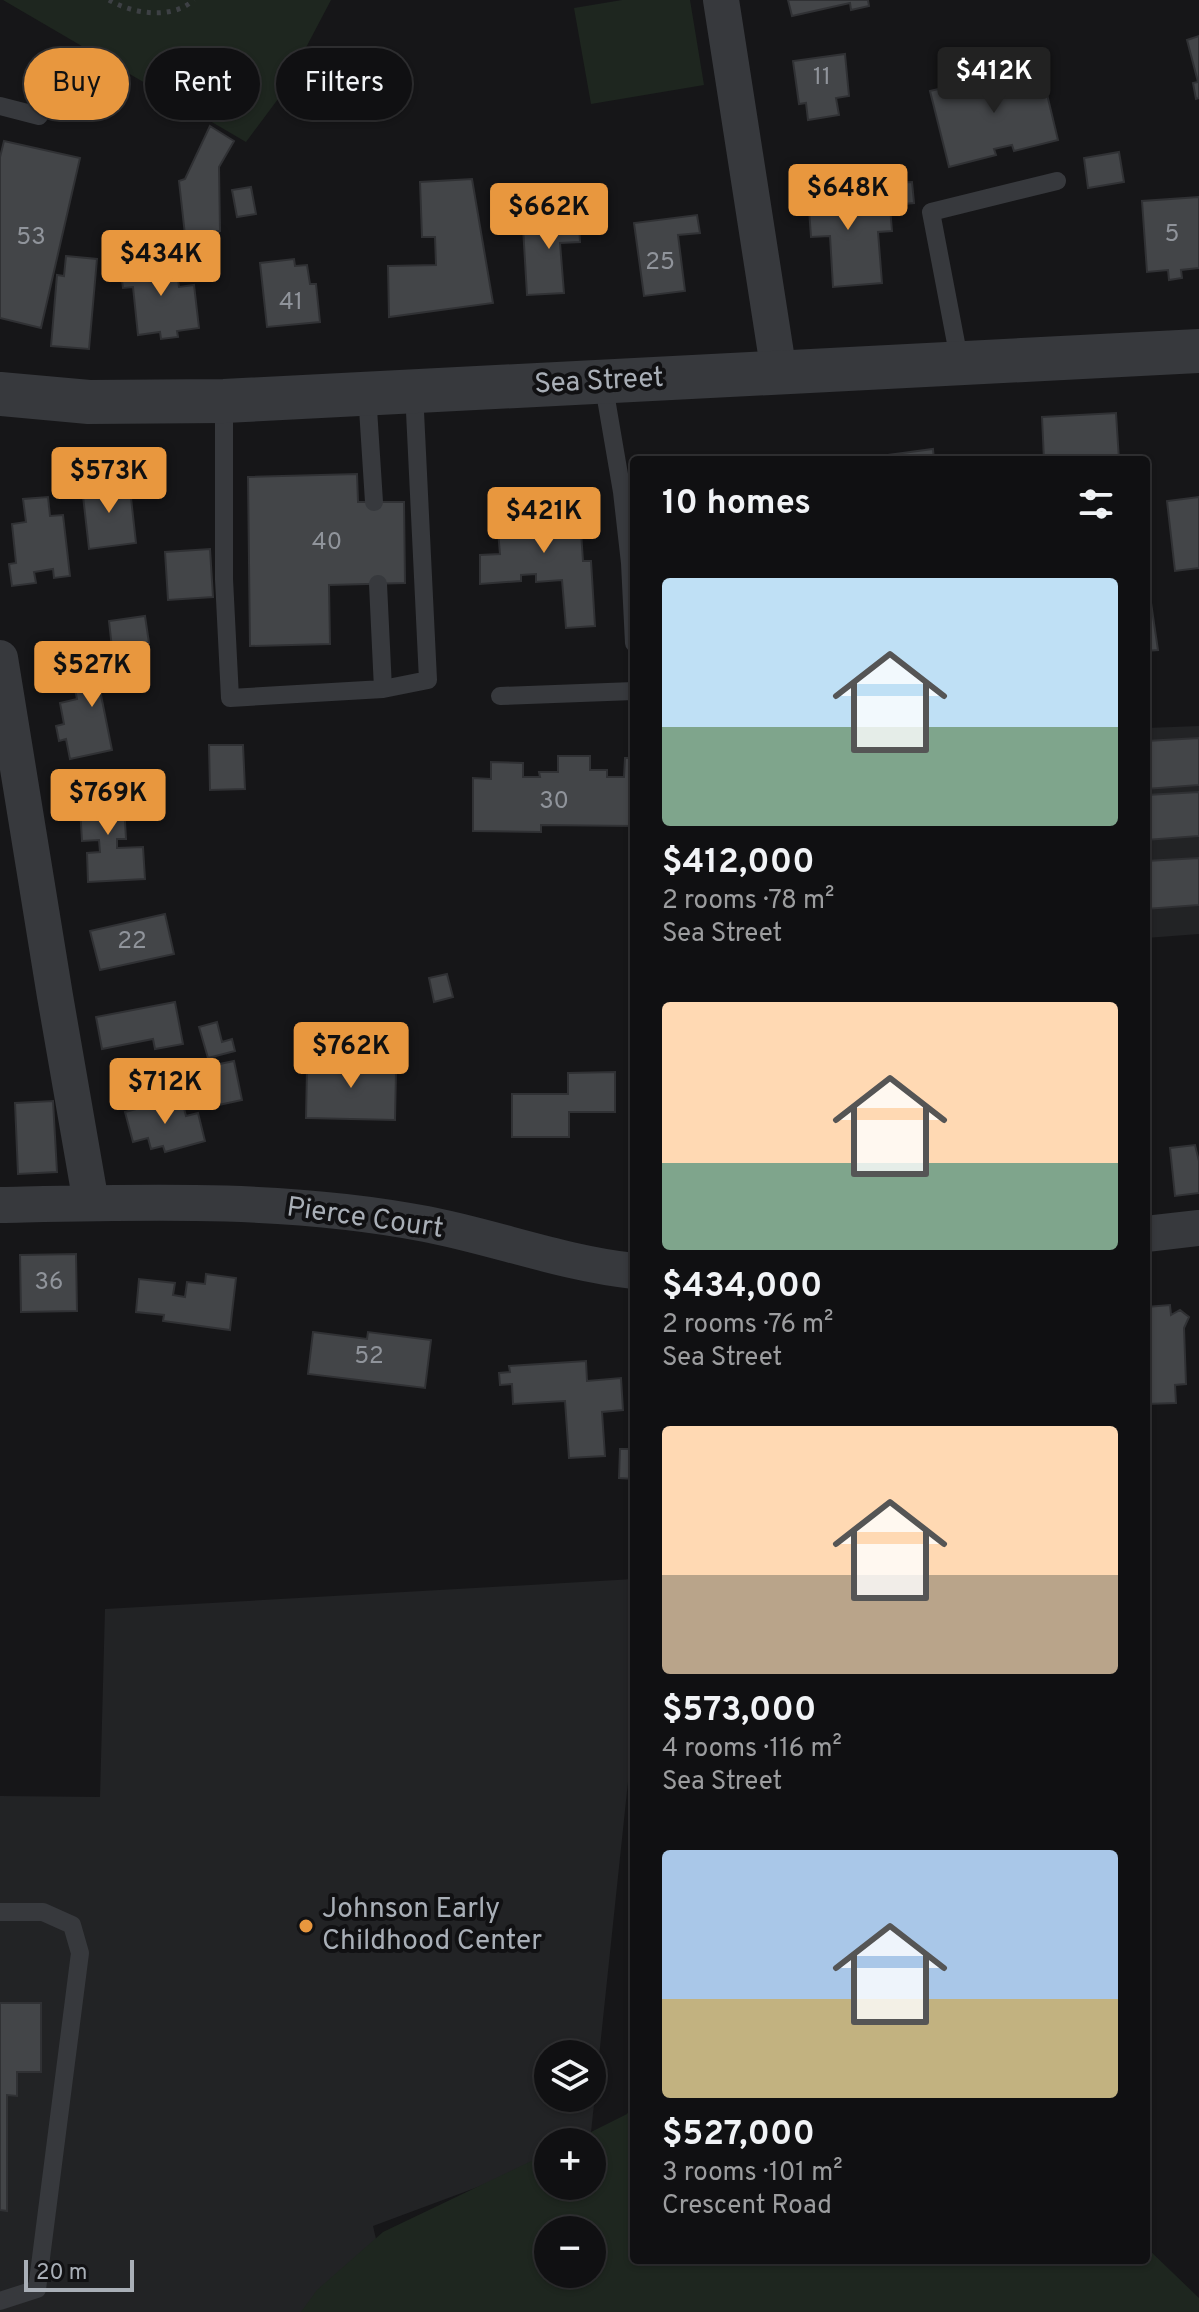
<!DOCTYPE html>
<html lang="en">
<head>
<meta charset="utf-8">
<style>
  body { margin:0; font-family:Overpass,sans-serif; background:#19191b; color:#f1f3f6; height:100vh; display:flex; flex-direction:column; font-size:30px; white-space:nowrap }
  * { box-sizing:border-box; margin:0 }
  p { font-size:26px; color:#9c9d9f }
  .icon { flex:none; width:44px; height:44px; fill:none; stroke:currentColor; stroke-width:2; stroke-linecap:round; stroke-linejoin:round }
  .map { position:relative; flex:1; overflow:hidden }
  .panel { position:absolute; left:630px; top:456px; width:520px; height:1808px; display:flex; flex-direction:column; background:#101012; border-radius:8px; box-shadow:0 2px 6px #0004,0 0 0 2px #303032 }
  .panel>* { flex:none }
  .hud { position:absolute; left:24px; top:48px; width:486px; height:72px; display:flex; gap:16px }
  .buttons { position:absolute; left:534px; top:2040px; display:grid; gap:16px }
  .buttons a { display:grid; place-items:center; width:72px; height:72px; border-radius:50%; background:#101012; box-shadow:0 2px 6px #0004,0 0 0 2px #303032; font-size:40px }
  .scale { position:absolute; left:24px; bottom:20px; width:110px; box-sizing:border-box; padding-left:8px; border:4px solid #a9afb7; border-top:0; font-size:22px; line-height:28px; white-space:nowrap; color:#a9afb7; -webkit-text-stroke:6px #111113; paint-order:stroke }
  .price { position:absolute; translate:-50% -68px; padding:0 18px; border-radius:8px; background:#e8973e; color:#111; font-size:26px; line-height:52px; filter:drop-shadow(0 2px 4px #0008) }
  .price::after { content:''; position:absolute; left:50%; top:48px; width:24px; height:18px; margin-left:-12px; background:inherit; clip-path:polygon(0 0,100% 0,50% 100%) }
  .price.current { background:#222; color:#fff }
  ul { padding:0; list-style:none }
  li { display:grid; align-content:center; gap:16px; height:424px; padding:0 32px }
  li span { display:grid; place-items:center; height:248px; border-radius:8px; color:#555 }
  li>.icon { margin-inline-start:auto }
  span .icon { width:144px; height:144px; fill:#fffc; stroke-width:1 }
  li b { font-size:34px }
  h2 { display:flex; justify-content:space-between; align-items:center; height:96px; padding:0 32px; font-size:34px }
  .tag { padding:0 28px; border-radius:36px; background:#101012; box-shadow:0 2px 6px #0004,0 0 0 2px #303032; font-size:28px; line-height:72px }
  .tag.current { background:#e8973e; color:#111 }
  .map>svg:first-child { display:block }
  .built { fill:#222325; fill-rule:evenodd }
  .green { fill:#1e261f; fill-rule:evenodd }
  .building { fill:#434548; stroke:#303134; stroke-width:2 }
  .lines { fill:none; stroke-linecap:round; stroke-linejoin:round }
  .path { stroke:#3d4044; stroke-width:5; stroke-dasharray:4 6; stroke-linecap:butt }
  .service { stroke:#37393d; stroke-width:18 }
  .minor { stroke:#37393d; stroke-width:36 }
  .tertiary { stroke:#37393d; stroke-width:44 }
  .poi-dot { fill:#e8973e; stroke:#111113; stroke-width:3 }
  .labels { text-anchor:middle; dominant-baseline:central; stroke-width:8; stroke-linejoin:round; paint-order:stroke }
  .number-label { font-size:24px; fill:#90949b }
  .street-label { font-size:28px; fill:#a9afb7; stroke:#111113 }
  .poi-label { font-size:28px; fill:#a9afb7; stroke:#111113; text-anchor:start }
</style>
</head>
<body>
<div class="map">
<svg width="1199" height="2312" viewBox="0 0 1199 2312">
  <rect width="100%" height="100%" fill="#161618"/>
  <path class="built" d="M1199,726V934L1146,938V728Z
    M634,1579V1725L590,2142H548V2161L373,2226L393,2312H0V1796L100,1797L105,1609ZM548,2054H592V2098H548Z"/>
  <path class="green" d="M3,0H331L281,95L246,142Z
    M622,0H690L704,85L591,104L574,8Z
    M634,2103V2260H1146V2247L1199,2298V2312H301L317,2290L383,2232L548,2153V2186H592V2142H571L627,2114ZM548,2230H592V2274H548Z"/>
  <path class="building" d="M788,0H868L869,6L851,10L850,3L792,16Z
    M1199,36V98L1196,99L1193,83L1198,82L1187,40Z
    M845,54L849,96L836,98L839,115L808,120L806,103L799,104L793,61Z
    M1040,65L1058,140L1014,151L1012,145L994,149L996,155L949,167L930,91Z
    M210,126L234,141L219,167L220,231L185,235L179,181L185,179Z
    M4,141L80,158L41,328L0,318V157Z
    M1119,152L1124,182L1088,188L1084,158Z
    M850,178L852,210L890,207L892,231L878,232L882,283L833,287L830,236L811,237L807,181Z
    M472,179L493,303L389,317L388,266L436,265L435,237H422L420,182Z
    M912,182L914,203L894,205L892,183Z
    M251,187L256,214L237,217L232,190Z
    M1199,197V268L1181,270L1182,278L1169,280L1168,270L1147,272L1142,201Z
    M578,204L580,242L560,243L564,293L527,295L523,227L556,225L554,206Z
    M697,215L700,233L678,235L685,291L644,296L634,223Z
    M66,256L97,259L89,349L51,346L57,275L64,276Z
    M175,258L179,287L194,285L199,328L177,331L178,337L161,339L160,332L138,335L133,287L123,288L120,265Z
    M294,259L295,266L307,265L310,284H316L320,322L267,327L260,263Z
    M1116,413L1119,460H1044L1042,417Z
    M933,449L934,460H888L887,455Z
    M357,474L358,502H404L405,583L329,585L330,644L250,646L248,477Z
    M129,480L136,543L89,549L82,487Z
    M48,497L50,516L63,515L70,576L54,578L53,569L34,572L36,583L12,586L9,564L16,563L12,524L26,522L23,499Z
    M1199,497V568L1175,571L1167,501Z
    M579,502L583,561H591L595,626L566,628L562,580L536,582V574L521,575V581L480,584V555L500,554L496,508Z
    M210,549L213,597L168,600L165,552Z
    M1146,596H1150L1158,650L1146,651Z
    M145,616L149,643L112,648L109,621Z
    M135,661L139,682L100,690L112,750L70,759L66,739L59,741L56,726L64,724L60,703L77,699L72,674Z
    M1199,738V785L1146,789V741Z
    M209,745H243L245,789L210,790Z
    M558,756H590V770H607V777H624L625,758H634V826L541,825V832L473,831V778L491,779V762L523,763V777H540L539,772H558Z
    M123,787L126,839H117V848L143,847L145,879L88,882L87,853L100,852L99,840L82,841L79,789Z
    M1199,792V836L1146,840V795Z
    M1199,858V905L1146,909V861Z
    M165,914L174,954L100,970L90,931Z
    M447,974L453,997L434,1002L429,978Z
    M175,1002L183,1044L155,1049L153,1039L102,1049L96,1017Z
    M217,1022L222,1042L232,1039L235,1051L208,1058L199,1027Z
    M334,1047H362V1070H396L395,1120L306,1118L307,1069L334,1070Z
    M234,1061L242,1100L200,1109L196,1089L181,1092L177,1073Z
    M615,1072V1112H569V1137H512V1094H568V1073Z
    M181,1097L186,1116L198,1113L205,1141L165,1152L163,1146L151,1149L148,1138L133,1142L125,1112Z
    M53,1101L57,1172L18,1174L15,1103Z
    M1195,1145L1199,1161V1193L1175,1196L1170,1148Z
    M76,1254L77,1311L21,1312L20,1255Z
    M206,1274L236,1278L230,1330L163,1321L164,1315L136,1312L139,1279L175,1283L173,1295L185,1297L187,1282L205,1284Z
    M1170,1305L1171,1315L1180,1310L1189,1317L1184,1328L1186,1384L1175,1385L1176,1403L1146,1404V1307Z
    M313,1332L367,1339L368,1332L431,1340L425,1388L308,1374Z
    M586,1361L587,1381L621,1378L623,1410L602,1412L605,1456L569,1458L565,1401L513,1404L512,1384L500,1385L499,1373L510,1372L509,1366Z
    M620,1449H634V1479L619,1478Z
    M0,2003H41V2072H17V2096L7,2095V2211L0,2210Z"/>
  <g class="lines">
    <path class="path" d="M109,0C133,14 171,20 194,0"/>
    <path class="service" d="M0,106L39,116
      M960,364L931,212L1057,181
      M603,381L622,492L630,563L634,643
      M367,393L374,502
      M224,401V579L230,698L383,689L378,584
      M383,689L428,680L414,391
      M500,696L634,691
      M0,1912H43L72,1925L80,1953L37,2289L0,2301"/>
    <path class="minor" d="M721,0L779,373
      M0,658L55,996L91,1203
      M0,1205C142,1202 286,1197 426,1224C494,1237 565,1264 634,1271
      M1146,1234L1199,1228"/>
    <path class="tertiary" d="M0,394L89,402L224,401L1199,351"/>
  </g>
  <circle class="poi-dot" cx="306" cy="1926" r="8"/>
  <g class="labels">
    <g class="number-label">
      <text x="822" y="78">11</text>
      <text x="1172" y="235">5</text>
      <text x="31" y="238">53</text>
      <text x="660" y="263">25</text>
      <text x="291" y="303">41</text>
      <text x="327" y="543">40</text>
      <text x="554" y="802">30</text>
      <text x="132" y="942">22</text>
      <text x="49" y="1283">36</text>
      <text x="369" y="1357">52</text>
    </g>
    <g class="street-label">
      <text transform="translate(599 382) rotate(-3)">Sea Street</text>
      <text transform="translate(365 1219) rotate(8)">Pierce Court</text>
    </g>
    <g class="poi-label">
      <text x="322" y="1910">Johnson Early<tspan x="322" dy="32">Childhood Center</tspan></text>
    </g>
  </g>
</svg>
<div class="buttons">
<a><svg class="icon" aria-label="layers" viewBox="0 0 24 24"><path d="M12 4l9 5-9 5-9-5zM3 14l9 5 9-5"/></svg></a>
<a>+</a>
<a>−</a>
</div>
<div class="scale">20 m</div>
<b class="price current" style="left:994px;top:115px">$412K</b>
<b class="price" style="left:848px;top:232px">$648K</b>
<b class="price" style="left:549px;top:251px">$662K</b>
<b class="price" style="left:161px;top:298px">$434K</b>
<b class="price" style="left:109px;top:515px">$573K</b>
<b class="price" style="left:544px;top:555px">$421K</b>
<b class="price" style="left:92px;top:709px">$527K</b>
<b class="price" style="left:108px;top:837px">$769K</b>
<b class="price" style="left:351px;top:1090px">$762K</b>
<b class="price" style="left:165px;top:1126px">$712K</b>
<div class="hud">
<a class="tag current">Buy</a>
<a class="tag">Rent</a>
<a class="tag">Filters</a>
</div>
<section class="panel">
<h2>10 homes<svg class="icon" aria-label="filters" viewBox="0 0 24 24"><path d="M4 7h16M4 17h16"/><circle cx="9" cy="7" r="2"/><circle cx="15" cy="17" r="2"/></svg></h2>
<ul>
<li><span style="background:linear-gradient(#bfe0f5 60%,#7fa58c 0)"><svg class="icon" aria-label="home" viewBox="0 0 24 24"><path d="M3 11l9-7 9 7M6 9v11h12V9"/></svg></span><div><b>$412,000</b><p>2 rooms · 78 m²</p><p>Sea Street</p></div></li>
<li><span style="background:linear-gradient(#ffd9b3 65%,#7fa58c 0)"><svg class="icon" aria-label="home" viewBox="0 0 24 24"><path d="M3 11l9-7 9 7M6 9v11h12V9"/></svg></span><div><b>$434,000</b><p>2 rooms · 76 m²</p><p>Sea Street</p></div></li>
<li><span style="background:linear-gradient(#ffd9b3 60%,#b9a48a 0)"><svg class="icon" aria-label="home" viewBox="0 0 24 24"><path d="M3 11l9-7 9 7M6 9v11h12V9"/></svg></span><div><b>$573,000</b><p>4 rooms · 116 m²</p><p>Sea Street</p></div></li>
<li><span style="background:linear-gradient(#a9c7e8 60%,#c2b280 0)"><svg class="icon" aria-label="home" viewBox="0 0 24 24"><path d="M3 11l9-7 9 7M6 9v11h12V9"/></svg></span><div><b>$527,000</b><p>3 rooms · 101 m²</p><p>Crescent Road</p></div></li>
</ul>
</section>
</div>
</body>
</html>
